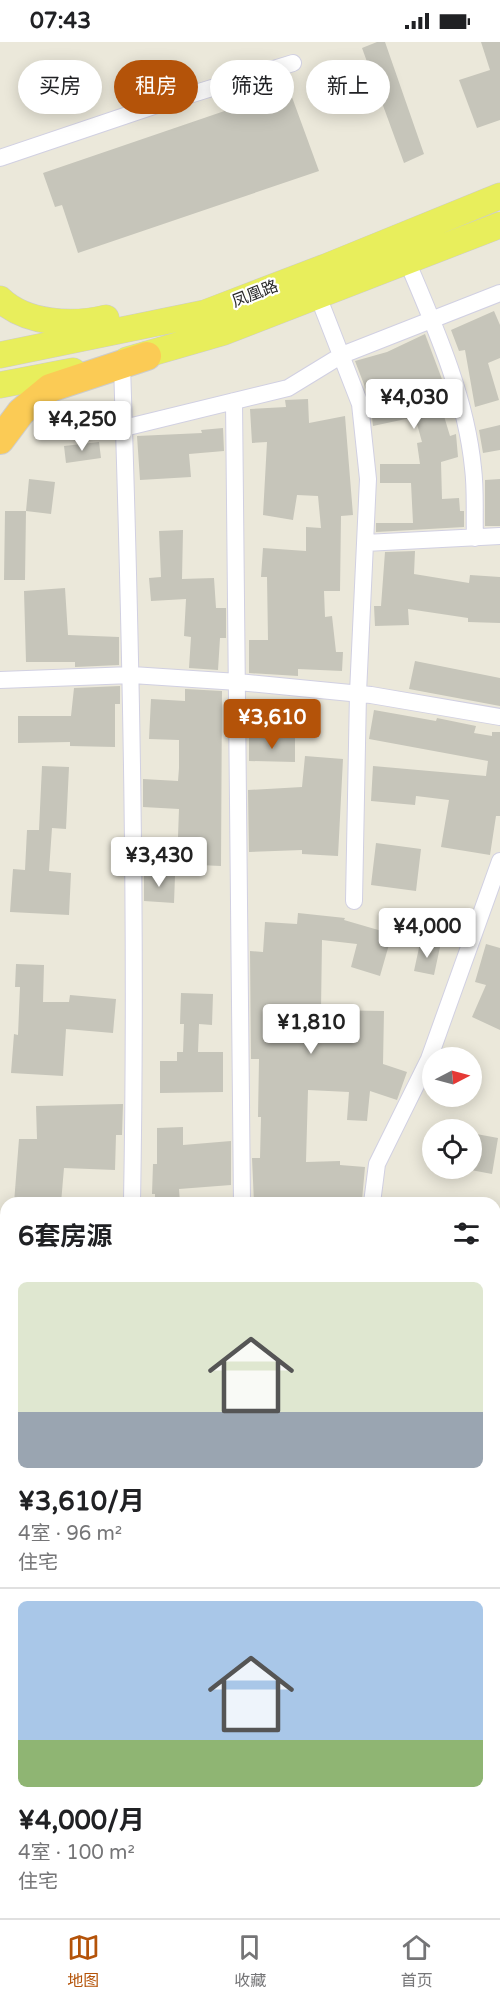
<!DOCTYPE html>
<html lang="zh">
<head>
<meta charset="utf-8">
<style>
  body { margin:0; font-family:"Varela Round","Noto Sans SC",sans-serif; background:#f2f2f2; color:#202124; height:100vh; display:flex; flex-direction:column; font-size:22px; white-space:nowrap }
  * { box-sizing:border-box; margin:0 }
  p { font-size:20px; color:#757577 }
  .icon { flex:none; width:33px; height:33px; fill:none; stroke:currentColor; stroke-width:2; stroke-linecap:round; stroke-linejoin:round }
  .map { position:relative; flex:1; overflow:hidden }
  .side { position:absolute; left:0px; top:1155px; width:501px; height:722px; display:flex; flex-direction:column; background:#fff; border-radius:18px 18px 0 0; box-shadow:0 3px 15px #0003 }
  .side>* { flex:none }
  .hud { position:absolute; left:18px; top:18px; width:465px; height:54px; display:flex; gap:12px }
  .needle { width:39px; rotate:84deg }
  .controls { position:absolute; left:422px; top:1005px; display:grid; gap:12px }
  .controls a { display:grid; place-items:center; width:60px; height:60px; border-radius:50%; background:#fff; box-shadow:0 3px 15px #0003; font-size:30px }
  .price { position:absolute; translate:-50% -51px; padding:0 14px; border-radius:6px; background:#fff; color:#222; font-size:20px; line-height:39px; filter:drop-shadow(0 2px 3px #0008) }
  .price::after { content:''; position:absolute; left:50%; top:36px; width:18px; height:14px; margin-left:-9px; background:inherit; clip-path:polygon(0 0,100% 0,50% 100%) }
  .price.on { background:#b45309; color:#fff }
  ul { padding:0; list-style:none }
  li { display:grid; align-content:center; gap:12px; height:318px; padding:0 18px }
  li+li { border-top:2px solid #e0e0e0 }
  li span { display:grid; place-items:center; height:186px; border-radius:9px; color:#555 }
  li>.icon { margin-inline-start:auto }
  span .icon { width:108px; height:108px; fill:#fffc; stroke-width:1 }
  li b { font-size:26px }
  h2 { display:flex; justify-content:space-between; align-items:center; height:72px; padding:0 18px; font-size:26px }
  .chip { padding:0 21px; border-radius:27px; background:#fff; box-shadow:0 3px 15px #0003; font-size:21px; line-height:54px }
  .chip.on { background:#b45309; color:#fff }
  .status { display:flex; justify-content:space-between; align-items:center; height:42px; padding:0 30px; background:#fff; direction:ltr }
  .status svg { height:16px; fill:currentColor }
  .dock { display:flex; justify-content:space-around; align-items:center; height:84px; border-top:2px solid #e0e0e0; background:#fff; font-size:16px; color:#757577 }
  .dock a { display:grid; justify-items:center; gap:3px }
  .dock .on { color:#b45309 }
  .map>svg:first-child { display:block }
  .building { fill:#c6c5ba }
  .lines { fill:none; stroke-linecap:round; stroke-linejoin:round }
  .street-casing { stroke:#d1d0e2; stroke-width:18 }
  .primary-casing { stroke:#ccc; stroke-width:27 }
  .highway-casing { stroke:#ccc; stroke-width:30 }
  .path { stroke:#ccc; stroke-width:3; stroke-dasharray:4.5 3; stroke-linecap:butt }
  .street { stroke:#fff; stroke-width:16 }
  .primary { stroke:#e8ee5c; stroke-width:26 }
  .highway { stroke:#fbcb55; stroke-width:28 }
  .labels { text-anchor:middle; dominant-baseline:central; stroke-width:4.5; stroke-linejoin:round; paint-order:stroke }
  .street-label { font-size:16px; fill:#292929; stroke:#fff }
</style>
</head>
<body>
<div class="status"><b>07:43</b><svg viewBox="0 0 49 12"><path d="M0 12V9h3v3zM5 12V6h3v6zM10 12V3h3v9zM15 12V0h3v12zM26 1h20v11H26zM47 4h2v5h-2z"/></svg></div>
<div class="map">
<svg width="500" height="1876" viewBox="0 0 500 1876">
  <rect width="100%" height="100%" fill="#ebe8da"/>
  <path class="building" d="M377,0H385L424,112L404,121L362,6Z
    M481,0H500V78L477,86L459,38L490,28Z
    M289,47L319,129L78,211L62,163L55,165L43,131Z
    M494,269L500,283V316L488,321L499,358L475,365L465,308L459,309L451,288Z
    M425,292L443,340L435,344L450,394L456,392L458,415L441,420L442,457L459,456L460,469H464V485L376,490V481H413L411,441H380V422H420L417,401L422,400L415,375L373,384L370,358L355,319L387,310Z
    M308,357L309,381L345,374L353,473L341,474L340,549H324L325,575L332,574L336,610H343L342,629L298,627V634L249,631V598H268L267,535H261L263,506L306,509V485L321,486L318,454L297,453L293,478L263,473L267,400L252,401L250,367L286,365L285,358Z
    M500,383V408L483,411L479,388Z
    M223,386L224,409L189,412L191,435L140,438L137,394L202,391L201,388Z
    M99,400L101,416L66,421L64,404Z
    M29,437L55,440L51,472L26,469Z
    M500,437V484H485V438Z
    M5,469H26L25,538H4Z
    M183,488L182,537L214,536L216,566H226V596H220L218,628L189,626L191,595L184,594L186,557L151,559L149,536L161,535L159,489Z
    M415,509L414,532L469,541L470,533L500,535V581L468,580V576L408,567L409,583L375,584L374,564H381L385,510Z
    M65,546L68,593L119,595V623L75,625V620H26L24,549Z
    M415,619L500,636V664L409,647Z
    M120,644V662H115V705L70,704V700L18,701V674H71L74,646Z
    M185,647L222,649L221,824L177,822L179,767L143,765V737L178,739L179,726V698L149,697L151,657L185,659Z
    M374,668L436,679L437,676L476,684L474,691L492,694V690H500V774H496L490,813L441,805L449,758L416,754L415,763L371,759L373,724L486,734L488,719L369,697Z
    M249,695L295,696V720L249,719Z
    M305,714L343,717L338,814L302,812V808L249,810L248,748L302,745Z
    M42,724L69,725L66,787L52,786L49,829L71,831L69,873L10,870L13,827L25,828L27,788H39Z
    M376,801L421,807L416,849L371,843Z
    M144,832L175,834L174,861L144,859Z
    M298,871L345,876L344,878L392,892L380,934L351,925L357,902L322,898L321,968L384,969L383,1022L407,1030L397,1058L370,1049L367,1079L347,1078L349,1050L308,1048L306,1120L340,1119V1123L365,1125L362,1158L305,1157V1161H254L252,1116H260L261,1075H258L259,1017H251L250,909L263,910L265,880L297,882Z
    M420,901L440,905L434,933L414,929Z
    M486,902L500,906V988L472,975L486,943L475,940Z
    M16,922L44,923L43,960H69L70,953L116,957L113,991L66,987L63,1034L11,1031L14,992L18,993L20,945H15Z
    M181,951L213,952L212,983L199,982L198,1010H223V1050L160,1051V1019H177V1010H183L184,982H180Z
    M123,1062L122,1093H116L115,1128L64,1126L61,1161H14L19,1097H37L36,1064Z
    M183,1085V1103L231,1099V1143L179,1147L180,1161H155V1152H152L153,1122H157V1086Z
    M471,1091L498,1096L492,1132L471,1128Z"/>
  <g class="lines">
    <defs>
      <path id="street" d="M0,116L160,62L293,21
        M407,219C435,285 466,354 473,426C476,449 474,473 475,496
        M318,254L360,362L368,437L358,651L354,859
        M122,323C131,602 137,881 132,1161
        M234,359L242,1161
        M124,386L288,346L342,313L500,251
        M365,501L500,494
        M0,638L132,633L238,640L371,653L500,675
        M372,1161L377,1122L429,1017L500,819
        M495,1245L500,1246
        M0,1301L6,1300
        M495,1627L500,1625
        M0,1720H6
        M280,1870L286,1876
        M374,1876L385,1872L405,1876
        M479,1876L500,1871"/>
      <path id="primary" d="M0,257C26,282 73,284 106,276
        M0,313L205,271L328,224L500,154
        M127,318L224,290L500,183
        M0,343L73,329"/>
      <path id="highway" d="M0,398L21,370L50,346L147,314"/>
    </defs>
    <use href="#street" class="street-casing"/>
    <use href="#primary" class="primary-casing"/>
    <use href="#highway" class="highway-casing"/>
    <path class="path" d="M0,1576H6"/>
    <use href="#street" class="street"/>
    <use href="#primary" class="primary"/>
    <use href="#highway" class="highway"/>
  </g>
  <g class="labels">
    <g class="street-label">
      <text transform="translate(255 252) rotate(-21)">凤凰路</text>
    </g>
  </g>
</svg>
<div class="controls">
<a><svg class="needle" viewBox="-14 -14 28 28"><path d="M0-13l5 13h-10z" fill="#e53935"/><path d="M0 13l5-13h-10z" fill="#757577"/></svg></a>
<a><svg class="icon" aria-label="locate" viewBox="0 0 24 24"><circle cx="12" cy="12" r="6"/><path d="M12 2v4M12 18v4M2 12h4M18 12h4"/></svg></a>
</div>
<b class="price" style="left:414px;top:388px">¥4,030</b>
<b class="price" style="left:82px;top:410px">¥4,250</b>
<b class="price on" style="left:272px;top:708px">¥3,610</b>
<b class="price" style="left:159px;top:846px">¥3,430</b>
<b class="price" style="left:427px;top:917px">¥4,000</b>
<b class="price" style="left:311px;top:1013px">¥1,810</b>
<div class="hud">
<a class="chip">买房</a>
<a class="chip on">租房</a>
<a class="chip">筛选</a>
<a class="chip">新上</a>
</div>
<section class="side">
<h2>6套房源<svg class="icon" aria-label="filters" viewBox="0 0 24 24"><path d="M4 7h16M4 17h16"/><circle cx="9" cy="7" r="2"/><circle cx="15" cy="17" r="2"/></svg></h2>
<ul>
<li><span style="background:linear-gradient(#dfe7d0 70%,#9aa5b1 0)"><svg class="icon" aria-label="home" viewBox="0 0 24 24"><path d="M3 11l9-7 9 7M6 9v11h12V9"/></svg></span><div><b>¥3,610/月</b><p>4室 · 96 m²</p><p>住宅</p></div></li>
<li><span style="background:linear-gradient(#a9c7e8 75%,#8fb573 0)"><svg class="icon" aria-label="home" viewBox="0 0 24 24"><path d="M3 11l9-7 9 7M6 9v11h12V9"/></svg></span><div><b>¥4,000/月</b><p>4室 · 100 m²</p><p>住宅</p></div></li>
</ul>
</section>
</div>
<nav class="dock">
<a class="on"><svg class="icon" aria-label="map" viewBox="0 0 24 24"><path d="M3 6l6-2 6 2 6-2v14l-6 2-6-2-6 2zM9 4v14M15 6v14"/></svg>地图</a>
<a><svg class="icon" aria-label="saved" viewBox="0 0 24 24"><path d="M7 4h10v16l-5-4-5 4z"/></svg>收藏</a>
<a><svg class="icon" aria-label="home" viewBox="0 0 24 24"><path d="M3 11l9-7 9 7M6 9v11h12V9"/></svg>首页</a>
</nav>
</body>
</html>
